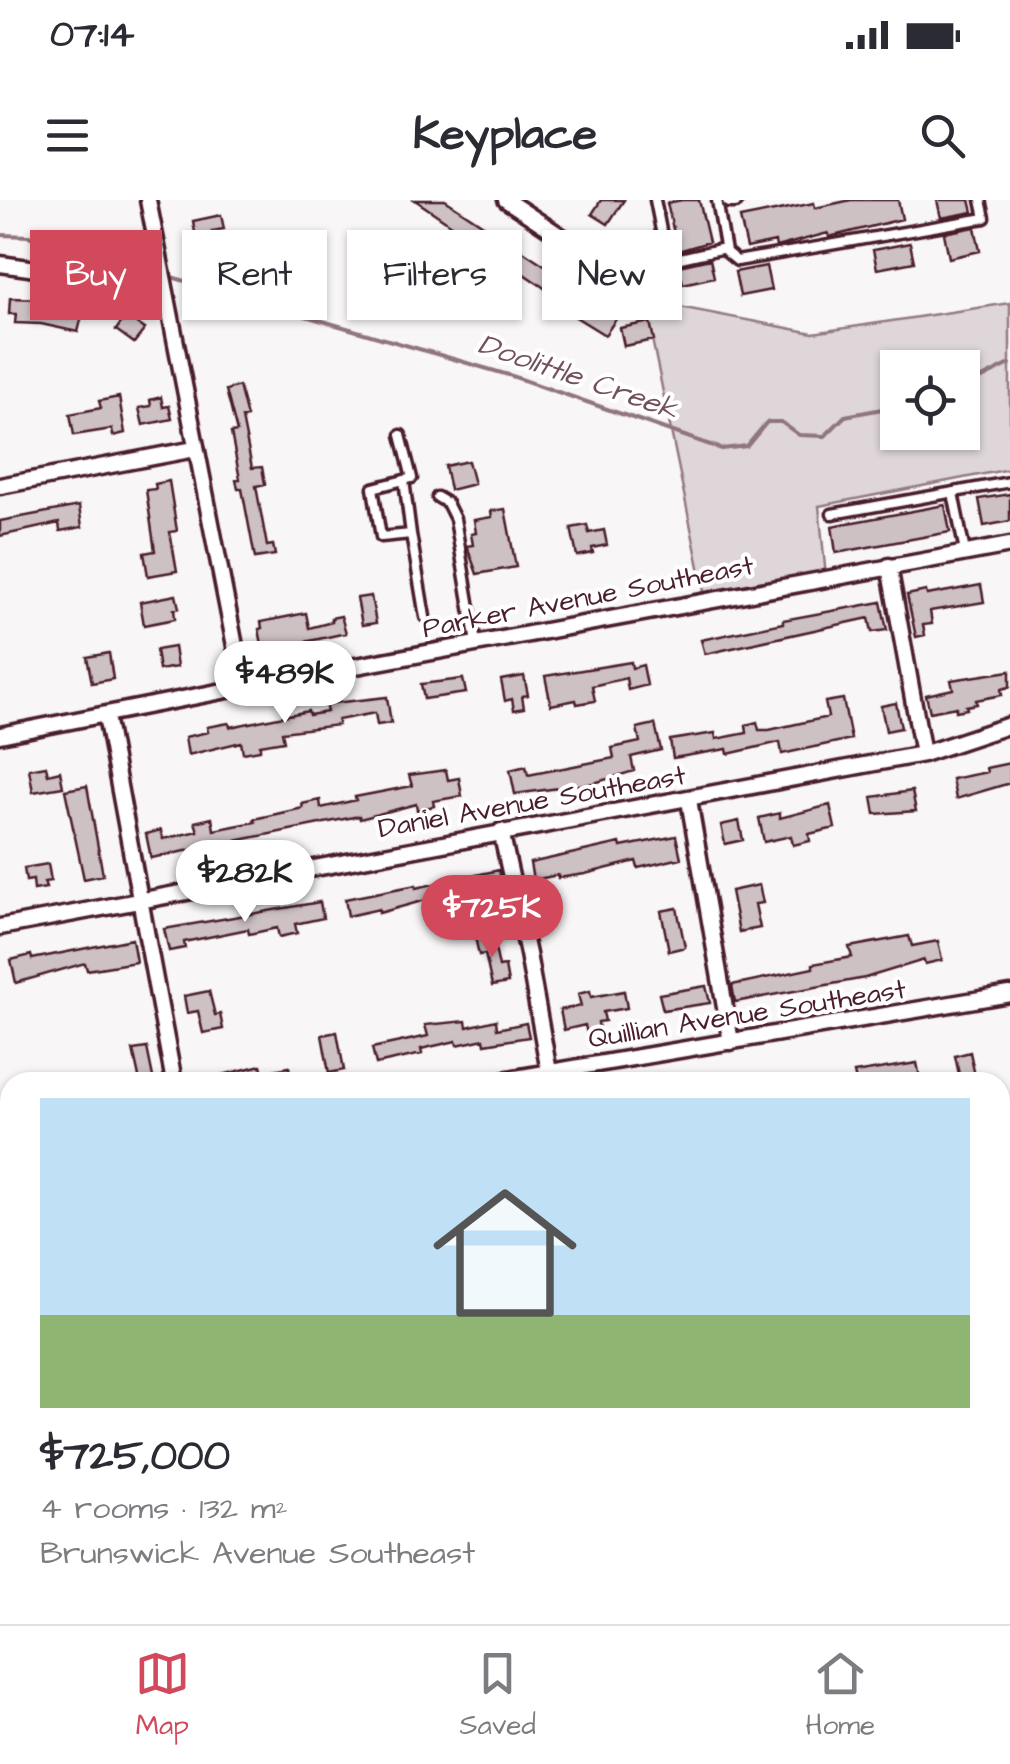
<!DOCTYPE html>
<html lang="en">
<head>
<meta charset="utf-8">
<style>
  body { margin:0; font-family:"Architects Daughter",sans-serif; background:#f7f7f7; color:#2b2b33; height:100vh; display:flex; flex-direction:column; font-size:38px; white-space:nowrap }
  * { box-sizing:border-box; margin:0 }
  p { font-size:32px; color:#7c7c81 }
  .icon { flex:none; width:55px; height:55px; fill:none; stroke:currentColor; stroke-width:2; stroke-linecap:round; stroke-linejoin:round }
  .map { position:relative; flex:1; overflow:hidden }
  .panel { position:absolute; left:0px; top:872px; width:1010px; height:552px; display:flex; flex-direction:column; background:#fff; border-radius:30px 30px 0 0; box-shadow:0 2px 8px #0004 }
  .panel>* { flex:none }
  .guide { position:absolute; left:30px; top:30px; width:950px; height:90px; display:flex; gap:20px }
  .fabs { position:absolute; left:880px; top:150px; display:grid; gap:20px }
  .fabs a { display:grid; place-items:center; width:100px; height:100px; border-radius:0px; background:#fff; box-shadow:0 2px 8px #0004; font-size:50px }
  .price { position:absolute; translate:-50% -85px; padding:0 22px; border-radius:35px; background:#fff; color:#222; font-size:32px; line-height:65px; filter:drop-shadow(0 2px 5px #0008) }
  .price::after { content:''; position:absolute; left:50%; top:60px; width:30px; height:22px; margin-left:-15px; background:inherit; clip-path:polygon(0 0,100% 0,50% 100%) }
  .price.current { background:#d1495b; color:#fff }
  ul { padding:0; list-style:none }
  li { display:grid; align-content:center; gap:20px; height:530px; padding:0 40px }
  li+li { border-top:2px solid #e1e1e2 }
  li span { display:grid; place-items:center; height:310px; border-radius:0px; color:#555 }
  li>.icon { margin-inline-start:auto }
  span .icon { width:180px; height:180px; fill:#fffc; stroke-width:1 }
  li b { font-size:42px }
  .tag { padding:0 35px; border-radius:0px; background:#fff; box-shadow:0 2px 8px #0004; font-size:35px; line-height:90px }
  .tag.current { background:#d1495b; color:#fff }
  .status { display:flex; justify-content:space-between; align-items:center; height:70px; padding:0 50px; background:#fff; direction:ltr }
  .status svg { height:28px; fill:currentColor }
  header { display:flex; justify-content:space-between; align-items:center; height:130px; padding:0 40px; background:#fff; font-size:45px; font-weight:700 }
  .dock { display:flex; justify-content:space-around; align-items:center; height:140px; border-top:2px solid #e1e1e2; background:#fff; font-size:28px; color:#7c7c81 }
  .dock a { display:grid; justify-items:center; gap:5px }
  .dock .current { color:#d1495b }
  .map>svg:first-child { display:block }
  .green { fill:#ded6d9; stroke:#947a82; stroke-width:2.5; fill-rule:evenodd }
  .water { fill:#bdadb0; stroke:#8f747b; stroke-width:2.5 }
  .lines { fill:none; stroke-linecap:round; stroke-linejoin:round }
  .stream { stroke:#8f747b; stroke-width:4 }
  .building { fill:#cdc1c4; stroke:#4a1f2b; stroke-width:2.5 }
  .service-casing { stroke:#4a1f2b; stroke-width:15 }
  .minor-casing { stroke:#4a1f2b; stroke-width:21 }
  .service { stroke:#fff; stroke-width:8 }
  .minor { stroke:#fff; stroke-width:14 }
  .labels { text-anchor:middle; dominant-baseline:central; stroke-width:8; stroke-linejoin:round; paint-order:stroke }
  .street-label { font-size:28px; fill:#4a1f2b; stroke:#fff }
  .water-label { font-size:30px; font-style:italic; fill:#72515a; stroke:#fff }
</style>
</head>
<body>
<div class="status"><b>07:14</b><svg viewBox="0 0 49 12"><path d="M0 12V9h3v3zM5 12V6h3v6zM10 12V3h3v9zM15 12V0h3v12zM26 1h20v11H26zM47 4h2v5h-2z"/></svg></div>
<header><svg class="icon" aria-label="menu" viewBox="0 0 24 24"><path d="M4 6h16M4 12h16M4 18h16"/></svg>Keyplace<svg class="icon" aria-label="search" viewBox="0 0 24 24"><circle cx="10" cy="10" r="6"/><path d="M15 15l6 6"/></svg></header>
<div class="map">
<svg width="1010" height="1424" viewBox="0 0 1010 1424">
  <rect width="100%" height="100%" fill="#f8f6f7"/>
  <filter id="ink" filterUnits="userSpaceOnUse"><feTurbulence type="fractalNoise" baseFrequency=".01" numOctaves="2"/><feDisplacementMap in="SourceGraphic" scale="20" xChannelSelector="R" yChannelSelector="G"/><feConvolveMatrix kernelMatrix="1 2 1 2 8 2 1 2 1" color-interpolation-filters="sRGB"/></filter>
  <g filter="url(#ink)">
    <path class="green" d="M644,100L813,133L1010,103V269L819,306L826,377L705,396ZM898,168H962V232H898Z"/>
    <path class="water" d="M10,1271V1415H343L340,1424H0V1274Z"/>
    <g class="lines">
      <path class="stream" d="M0,35L29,36L54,48L84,45L113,60L159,73
        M168,76L512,176L722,249L747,246L767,222H781L799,235L825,236L845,216L898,206
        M962,188L1010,164"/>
    </g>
    <path class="building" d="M415,0H445L549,68L547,71L616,119L605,135L548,100L552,95L543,87Z
      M601,0H624L608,24L592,14Z
      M682,0H699L709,42L678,51L667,3Z
      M851,0H898L902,19L829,37L828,33L776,47L775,42L747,48L740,18L814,3L815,8Z
      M937,0H970L973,12L941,18Z
      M221,15L224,29L212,31L214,40L197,44L193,21Z
      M975,27L980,51L949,58L944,33Z
      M910,43L914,62L877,69L873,50Z
      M710,59L714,77L683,84L679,66Z
      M766,66L771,90L740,96L735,72Z
      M10,98L42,99V106L82,116L78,132L41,124L15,123L16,114H9Z
      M126,116L145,129L134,143L116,130Z
      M650,122L654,140L624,146L620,128Z
      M239,186L247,217L242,218L252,268L262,267L265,284L256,286L267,346L273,345L275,355L255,358L242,289H238L236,280L240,279L231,233L237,232L226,190Z
      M119,197L125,233L113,236L112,229L74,235L70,214L101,208L99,201Z
      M161,197L163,207L169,206L172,219L143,225L139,208L151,206L150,200Z
      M468,261L474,284L450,290L445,266Z
      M169,281L177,331L170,332L177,371L148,376L144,353L155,351L146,290L156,289L155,284Z
      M1010,294V321L984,326L979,299Z
      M945,305L950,332L836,353L832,326Z
      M79,306L82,327L60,331L59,323L0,336V321Z
      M505,309L516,367L477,374L467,346L473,345L471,334L476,333L474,320L492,317L491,311Z
      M587,325L589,333L604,330L607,345L592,348L593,353L577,356L571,328Z
      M981,385L984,402L930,411L932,424L923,425L925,435L916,437L907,395L926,391L927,395Z
      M176,395L179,408L174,409L175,419L144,425L140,402Z
      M371,396L376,423L362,425L357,398Z
      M881,402L887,430L872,432L869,418L705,454L701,440L783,423V420Z
      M306,413L309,428L332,422L331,418L341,416L346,433L282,447L283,451L264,455L259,429L262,428L261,422Z
      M174,447L177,467L159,470L156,450Z
      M109,453L113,479L92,483L87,457Z
      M631,462L632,468L643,465L647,485L628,490L626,478L592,486L595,501L577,504L576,500L551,505L545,476Z
      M1010,471V487L1001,489L1002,495L976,500L977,504L966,506L967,509L956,511V507L930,512L926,495L953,489L951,480Z
      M524,476L528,495L522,496L524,508L514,510L512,499L505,501L501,480Z
      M463,479L466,493L424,499L421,484Z
      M387,497L391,523L377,525L375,513L338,520V525L282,532L284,541L260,545V550L243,553L241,542L188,555L185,537L208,532L207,527L229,523L230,527L308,511L309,515L327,512L325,504Z
      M843,499L851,539L782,554L780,542L728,554L727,549L673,558L670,540L715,533L716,539L747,533L746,525L757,522L759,530H769L828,517L825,502Z
      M896,503L901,528L886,531L881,506Z
      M655,524L661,550L631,557L634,571L594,583L515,594L510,570L526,566L528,575L614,558L612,548L640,542L637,528Z
      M1010,563V583L956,599L952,579L987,572L986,568Z
      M46,566L48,574L60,571L63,587L33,592L29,569Z
      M446,570L448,580L459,578L462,596L433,601L434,606L417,610L416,604L360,619L359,616L151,658L146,634L161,630L163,639L198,631L195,622L212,618L214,630L255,622L254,619L303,608L302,604L320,600L321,608L356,600L355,597L412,586L409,575Z
      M87,586L103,675L84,679L65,590Z
      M912,591L916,611L875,614L872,597Z
      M830,605L835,628L809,634L810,641L793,645L791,636L764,642L759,618L780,613V618Z
      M739,621L743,640L725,644L721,625Z
      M676,636L681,658L638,668L636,661L585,674L558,678V675L533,680L530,663L620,643L621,647Z
      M48,664L51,681L44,682L46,688L34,690L33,680L26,681L24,668Z
      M499,670L502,687L477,692L478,697L451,703L452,706L435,709L433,698L379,713V709L348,716L345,699L416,685V688Z
      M759,685L763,703L755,704L760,728L739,732L731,691Z
      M320,702L323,718L295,724L297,733L279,737L277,728L249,734L248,729L184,742L185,748L169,751L164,729Z
      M677,708L685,747L669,751L661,711Z
      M492,734L499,767L505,766L508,783L492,786L485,754L479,755L475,737Z
      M909,736L912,746L938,741L942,760L925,764L924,760L865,778L735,802L732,785L813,768V764L852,757L849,747Z
      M132,739L136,762L87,770L85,763L16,783L11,760L31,755L32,759Z
      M706,786L710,803L663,810L659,794Z
      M209,791L215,815L220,814L223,829L203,833L198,811L187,813L184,796Z
      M590,791L591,797L624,791L627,808L603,812L605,821L598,822L599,831L587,834L585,825L564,830L560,810L581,806L578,794Z
      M496,820L497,829L526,823L529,837L485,844L484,839L457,845L456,841L421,849L422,854L376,864L372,848L428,836L425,825L466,821L467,827Z
      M337,832L344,870L329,873L322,835Z
      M147,848L154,882H140L133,850Z
      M970,852L975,876L960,879L955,856Z
      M917,863L921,882H856L854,873Z
      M261,865L263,872L289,867L292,882H212L211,878Z
      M1010,1009V1042L1000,1044V1011Z
      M579,1415H639L641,1423L581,1424Z"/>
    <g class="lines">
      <defs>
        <path id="service" d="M655,0L667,61L725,48
          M717,0L726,52L737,61L985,18L981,0
          M401,235L412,278L373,288L381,337L411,334L404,280
          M953,293L965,352
          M437,297L447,303L455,319L476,443
          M832,314L1010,282
          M411,334L425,417"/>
        <path id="minor" d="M148,0L243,487
          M506,0L635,85
          M730,0H735
          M0,64L51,71L166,96
          M0,286L195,249
          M889,366L923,554
          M106,516L174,882
          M0,535L243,487L1010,345
          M689,600L731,842
          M501,631L528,754L549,872
          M0,727L923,554L1010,525
          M491,882L1010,794
          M0,973L10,972
          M1000,1082L1010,1080
          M0,1198L10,1197
          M1000,1282L1010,1280
          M562,1415L564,1424
          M362,1424V1415"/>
      </defs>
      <use href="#service" class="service-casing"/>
      <use href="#minor" class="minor-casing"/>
      <use href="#service" class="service"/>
      <use href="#minor" class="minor"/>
    </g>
  </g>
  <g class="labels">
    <g class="street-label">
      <text transform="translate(588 397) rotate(-11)">Parker Avenue Southeast</text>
      <text transform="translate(532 602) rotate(-10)">Daniel Avenue Southeast</text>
      <text transform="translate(747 814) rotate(-9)">Quillian Avenue Southeast</text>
    </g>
    <g class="water-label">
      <text transform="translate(578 177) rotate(19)">Doolittle Creek</text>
    </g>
  </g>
</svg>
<div class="fabs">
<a><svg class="icon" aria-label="locate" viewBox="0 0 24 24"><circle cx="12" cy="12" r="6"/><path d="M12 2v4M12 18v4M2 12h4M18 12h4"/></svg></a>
</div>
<b class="price" style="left:285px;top:526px">$489K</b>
<b class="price" style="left:245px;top:725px">$282K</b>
<b class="price current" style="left:492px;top:760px">$725K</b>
<div class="guide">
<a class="tag current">Buy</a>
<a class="tag">Rent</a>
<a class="tag">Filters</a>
<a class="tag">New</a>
</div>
<section class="panel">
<ul>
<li><span style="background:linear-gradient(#bfe0f5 70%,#8fb573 0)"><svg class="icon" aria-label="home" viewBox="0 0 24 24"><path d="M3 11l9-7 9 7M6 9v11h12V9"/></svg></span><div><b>$725,000</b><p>4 rooms · 132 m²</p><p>Brunswick Avenue Southeast</p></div></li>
</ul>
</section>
</div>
<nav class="dock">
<a class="current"><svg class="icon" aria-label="map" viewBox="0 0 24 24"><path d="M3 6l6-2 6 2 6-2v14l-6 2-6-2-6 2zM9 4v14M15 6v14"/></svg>Map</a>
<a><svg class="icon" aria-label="saved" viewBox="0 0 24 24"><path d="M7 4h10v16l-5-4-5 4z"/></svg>Saved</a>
<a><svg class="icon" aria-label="home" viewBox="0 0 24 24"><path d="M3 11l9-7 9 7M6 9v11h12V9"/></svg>Home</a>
</nav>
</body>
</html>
